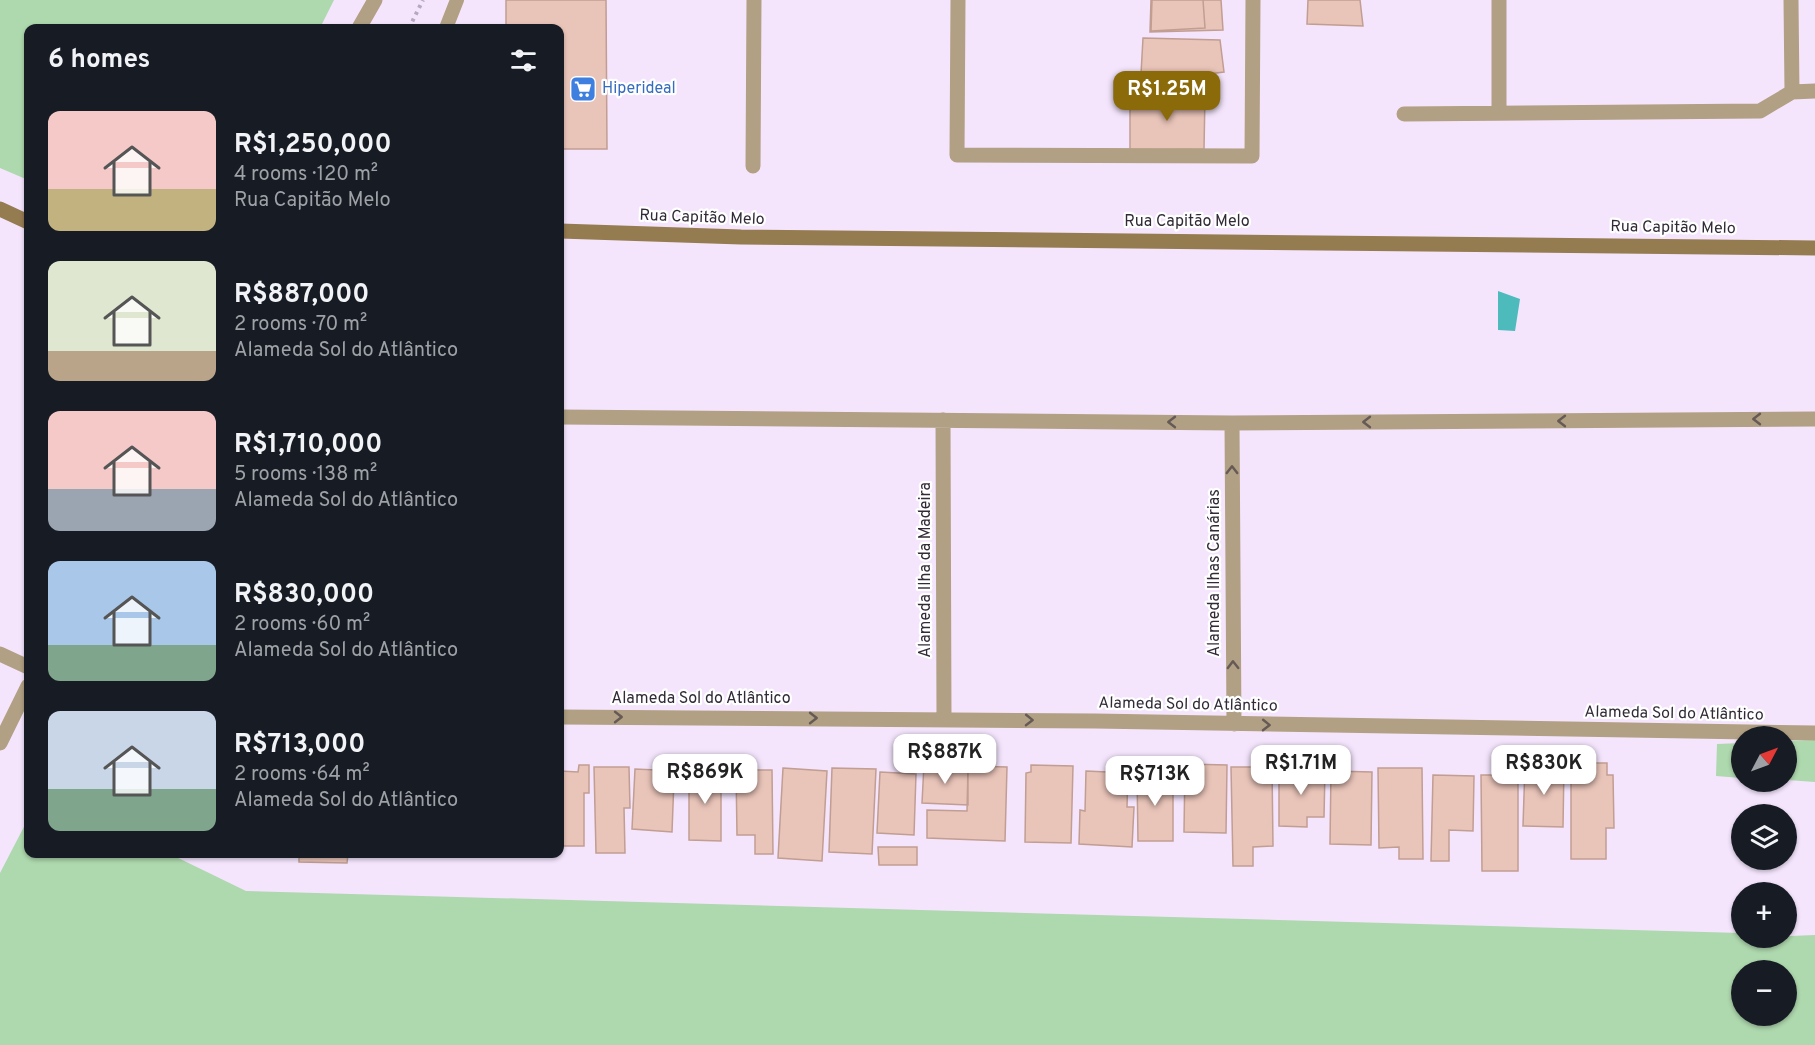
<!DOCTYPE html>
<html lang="en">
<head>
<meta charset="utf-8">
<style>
  body { margin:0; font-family:Overpass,sans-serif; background:#20242c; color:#f1f3f6; height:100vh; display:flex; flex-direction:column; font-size:22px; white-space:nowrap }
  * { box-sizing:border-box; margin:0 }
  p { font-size:20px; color:#9ea1a6 }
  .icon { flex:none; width:33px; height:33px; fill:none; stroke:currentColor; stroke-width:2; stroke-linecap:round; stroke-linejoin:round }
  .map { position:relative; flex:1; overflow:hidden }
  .drawer { position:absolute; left:24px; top:24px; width:540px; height:834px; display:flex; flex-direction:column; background:#171b24; border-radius:12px; box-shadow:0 2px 4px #0004 }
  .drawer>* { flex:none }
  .needle { width:39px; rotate:49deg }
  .buttons { position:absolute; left:1731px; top:726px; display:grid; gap:12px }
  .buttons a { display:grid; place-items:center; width:66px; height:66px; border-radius:50%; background:#171b24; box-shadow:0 2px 4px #0004; font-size:30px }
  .price { position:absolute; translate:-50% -51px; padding:0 14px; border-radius:12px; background:#fff; color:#222; font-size:20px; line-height:39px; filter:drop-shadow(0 2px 3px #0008) }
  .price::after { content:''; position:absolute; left:50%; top:36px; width:18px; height:14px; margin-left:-9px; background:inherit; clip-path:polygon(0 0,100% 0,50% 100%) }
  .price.active { background:#8b6a0a; color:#fff }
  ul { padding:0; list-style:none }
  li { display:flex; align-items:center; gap:18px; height:150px; padding:0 24px }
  li span { display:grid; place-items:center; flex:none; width:168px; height:120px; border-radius:12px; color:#555 }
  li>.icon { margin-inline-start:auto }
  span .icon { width:72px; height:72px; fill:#fffc; stroke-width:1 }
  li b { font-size:26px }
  h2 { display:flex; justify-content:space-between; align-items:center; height:72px; padding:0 24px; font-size:26px }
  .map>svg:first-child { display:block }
  .green { fill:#aed8ae; fill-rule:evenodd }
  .water { fill:#4dbabb }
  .building { fill:#e9c4b9; stroke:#c19d92; stroke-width:1.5 }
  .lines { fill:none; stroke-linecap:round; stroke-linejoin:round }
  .path { stroke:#b5a9bd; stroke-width:4; stroke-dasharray:3 4.5; stroke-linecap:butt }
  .service { stroke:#b1a083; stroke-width:14 }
  .minor { stroke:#b1a083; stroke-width:15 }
  .tertiary { stroke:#b1a083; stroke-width:15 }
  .secondary { stroke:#957b50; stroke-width:15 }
  .oneway { stroke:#655a55 }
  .labels { text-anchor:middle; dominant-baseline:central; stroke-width:4.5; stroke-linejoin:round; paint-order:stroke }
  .shop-label { font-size:16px; fill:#366cbe; stroke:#fff; text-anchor:start }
  .street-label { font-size:16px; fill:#322b37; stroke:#fff }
</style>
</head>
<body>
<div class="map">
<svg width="1815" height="1045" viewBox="0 0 1815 1045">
  <rect width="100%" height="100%" fill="#f4e5fd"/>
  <path class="green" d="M0,0H334L320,28H28V180L0,168Z
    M1815,740V782L1787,780L1786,741Z
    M1741,743V778L1716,776L1717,744Z
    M28,819V854H170L246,891L1741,933L1742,938L1815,935V1045H0V873ZM1742,970H1786V1016H1742Z"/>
  <path class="water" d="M1498,291L1520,299L1515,331L1498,330Z"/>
  <path class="building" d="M506,0H606L607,149H560V28H506Z
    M1151,0H1221L1223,30L1150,32Z
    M1152,0H1203L1205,28L1151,31Z
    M1308,0H1360L1363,26L1307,24Z
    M1143,38L1220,40L1224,72L1200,75L1196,92H1140Z
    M1130,95L1205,96L1204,149L1130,150Z
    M1571,763H1607V775H1613L1614,828H1606V859H1571Z
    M924,764L968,766V805L922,803Z
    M1185,764L1227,765L1226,833L1184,832Z
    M579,765H589V793H584V846H560V771L578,772Z
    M656,765L681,766L680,780L674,779L672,832L632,829L635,769L656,770Z
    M1031,765L1073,766L1071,843L1025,842L1026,773L1031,772Z
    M1525,765L1564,766L1563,827L1523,826Z
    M968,766L1007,767L1005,841L927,838V810L967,811Z
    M594,767H629L630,808H624L625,853H596Z
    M1231,767H1272L1273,846L1253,847V866H1233Z
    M783,768L827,771L822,861L778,858Z
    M832,768L876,769L872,854L829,852Z
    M1378,768H1422L1423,859H1399V847L1379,848Z
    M1279,769H1325L1324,817H1307V827L1279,826Z
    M689,770H721V841L689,840Z
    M736,770H772L773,854H755V835H737Z
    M1086,771L1128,773L1127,807H1134L1132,847L1079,844L1080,810L1085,811Z
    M1331,771L1372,772L1371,845L1330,844Z
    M880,772L916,774L914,835L877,833Z
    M1137,774H1173V841H1138Z
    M1433,775L1474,776L1473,831L1449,830V861H1431Z
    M1481,775H1518V871H1482Z
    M878,847H917V865H879Z
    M299,854H348L347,863L299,862Z"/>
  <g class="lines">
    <path class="path" d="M409,28L423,0"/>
    <path class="service" d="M446,28L457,0"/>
    <path class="minor" d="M958,0L957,155L1252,156L1253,0
      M1791,0L1792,92
      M1499,113V0
      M1404,114L1760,111L1792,92L1815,91
      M753,166L754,0
      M560,417L1232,423L1815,419
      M943,420L944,719
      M1232,423L1234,724
      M0,654L28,667
      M560,717L1095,721L1815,733
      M0,743L28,686"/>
    <path class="tertiary" d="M359,28L375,0"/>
    <path class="secondary" d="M0,209L28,222
      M560,231L741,237L1815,248"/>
  </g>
  <defs><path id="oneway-chevron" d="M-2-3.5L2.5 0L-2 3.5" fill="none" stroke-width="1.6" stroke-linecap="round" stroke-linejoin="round" transform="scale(1.5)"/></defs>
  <g class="oneway">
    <use href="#oneway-chevron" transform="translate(1757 419) rotate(180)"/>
    <use href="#oneway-chevron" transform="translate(1562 421) rotate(180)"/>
    <use href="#oneway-chevron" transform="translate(1172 422) rotate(-180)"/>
    <use href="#oneway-chevron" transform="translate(1367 422) rotate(180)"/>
    <use href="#oneway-chevron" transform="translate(1232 470) rotate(-90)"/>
    <use href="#oneway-chevron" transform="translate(1233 665) rotate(-91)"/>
    <use href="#oneway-chevron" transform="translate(618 717)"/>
    <use href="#oneway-chevron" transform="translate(813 718)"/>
    <use href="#oneway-chevron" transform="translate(1029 720) rotate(1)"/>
    <use href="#oneway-chevron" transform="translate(1266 725) rotate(1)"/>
  </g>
  <defs>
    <symbol id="supermarket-square" viewBox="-11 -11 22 22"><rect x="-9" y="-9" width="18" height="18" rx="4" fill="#3f7fe0" stroke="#fff"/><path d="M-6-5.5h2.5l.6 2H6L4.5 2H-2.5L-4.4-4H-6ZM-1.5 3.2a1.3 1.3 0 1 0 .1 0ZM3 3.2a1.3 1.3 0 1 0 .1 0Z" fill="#fff"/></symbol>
  </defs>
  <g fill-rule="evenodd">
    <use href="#supermarket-square" x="568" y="74" width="30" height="30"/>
  </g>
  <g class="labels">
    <g class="shop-label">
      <text x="602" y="89">Hiperideal</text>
    </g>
    <g class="street-label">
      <text transform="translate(702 218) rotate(2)">Rua Capitão Melo</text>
      <text x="1187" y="222">Rua Capitão Melo</text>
      <text transform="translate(1673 228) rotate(1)">Rua Capitão Melo</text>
      <text transform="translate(926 570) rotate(-90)">Alameda Ilha da Madeira</text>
      <text transform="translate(1215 573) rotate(-90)">Alameda Ilhas Canárias</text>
      <text x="701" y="699">Alameda Sol do Atlântico</text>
      <text transform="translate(1188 705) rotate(1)">Alameda Sol do Atlântico</text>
      <text transform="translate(1674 714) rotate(1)">Alameda Sol do Atlântico</text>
    </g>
  </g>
</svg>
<div class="buttons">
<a><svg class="needle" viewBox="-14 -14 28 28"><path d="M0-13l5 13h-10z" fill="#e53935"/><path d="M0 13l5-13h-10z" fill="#9ea1a6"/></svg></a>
<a><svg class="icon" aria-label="layers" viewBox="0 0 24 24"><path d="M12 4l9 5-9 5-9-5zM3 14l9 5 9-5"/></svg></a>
<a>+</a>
<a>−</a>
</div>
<b class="price active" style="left:1167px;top:122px">R$1.25M</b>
<b class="price" style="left:945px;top:785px">R$887K</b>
<b class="price" style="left:1301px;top:796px">R$1.71M</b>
<b class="price" style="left:1544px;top:796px">R$830K</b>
<b class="price" style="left:705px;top:805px">R$869K</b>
<b class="price" style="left:1155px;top:807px">R$713K</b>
<section class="drawer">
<h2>6 homes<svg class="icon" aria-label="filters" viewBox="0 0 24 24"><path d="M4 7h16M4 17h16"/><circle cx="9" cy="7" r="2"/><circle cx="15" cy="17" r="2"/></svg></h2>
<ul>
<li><span style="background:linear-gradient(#f6c9c9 65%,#c2b280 0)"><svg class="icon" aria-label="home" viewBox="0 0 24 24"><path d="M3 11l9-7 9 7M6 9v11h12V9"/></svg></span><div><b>R$1,250,000</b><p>4 rooms · 120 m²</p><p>Rua Capitão Melo</p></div></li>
<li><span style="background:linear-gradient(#dfe7d0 75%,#b9a48a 0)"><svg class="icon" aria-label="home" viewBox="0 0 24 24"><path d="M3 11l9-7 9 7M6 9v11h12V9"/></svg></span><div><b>R$887,000</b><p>2 rooms · 70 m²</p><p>Alameda Sol do Atlântico</p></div></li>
<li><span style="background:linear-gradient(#f6c9c9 65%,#9aa5b1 0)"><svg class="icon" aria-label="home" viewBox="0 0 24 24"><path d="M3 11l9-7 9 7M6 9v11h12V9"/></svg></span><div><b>R$1,710,000</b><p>5 rooms · 138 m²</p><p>Alameda Sol do Atlântico</p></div></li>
<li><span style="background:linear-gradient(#a9c7e8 70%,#7fa58c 0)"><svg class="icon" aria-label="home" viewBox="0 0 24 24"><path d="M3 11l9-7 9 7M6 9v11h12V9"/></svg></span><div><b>R$830,000</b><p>2 rooms · 60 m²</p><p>Alameda Sol do Atlântico</p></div></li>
<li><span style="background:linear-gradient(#c9d6e8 65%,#7fa58c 0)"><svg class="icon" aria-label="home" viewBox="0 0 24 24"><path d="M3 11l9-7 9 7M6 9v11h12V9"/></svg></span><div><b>R$713,000</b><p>2 rooms · 64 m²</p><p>Alameda Sol do Atlântico</p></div></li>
</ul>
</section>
</div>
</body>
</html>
